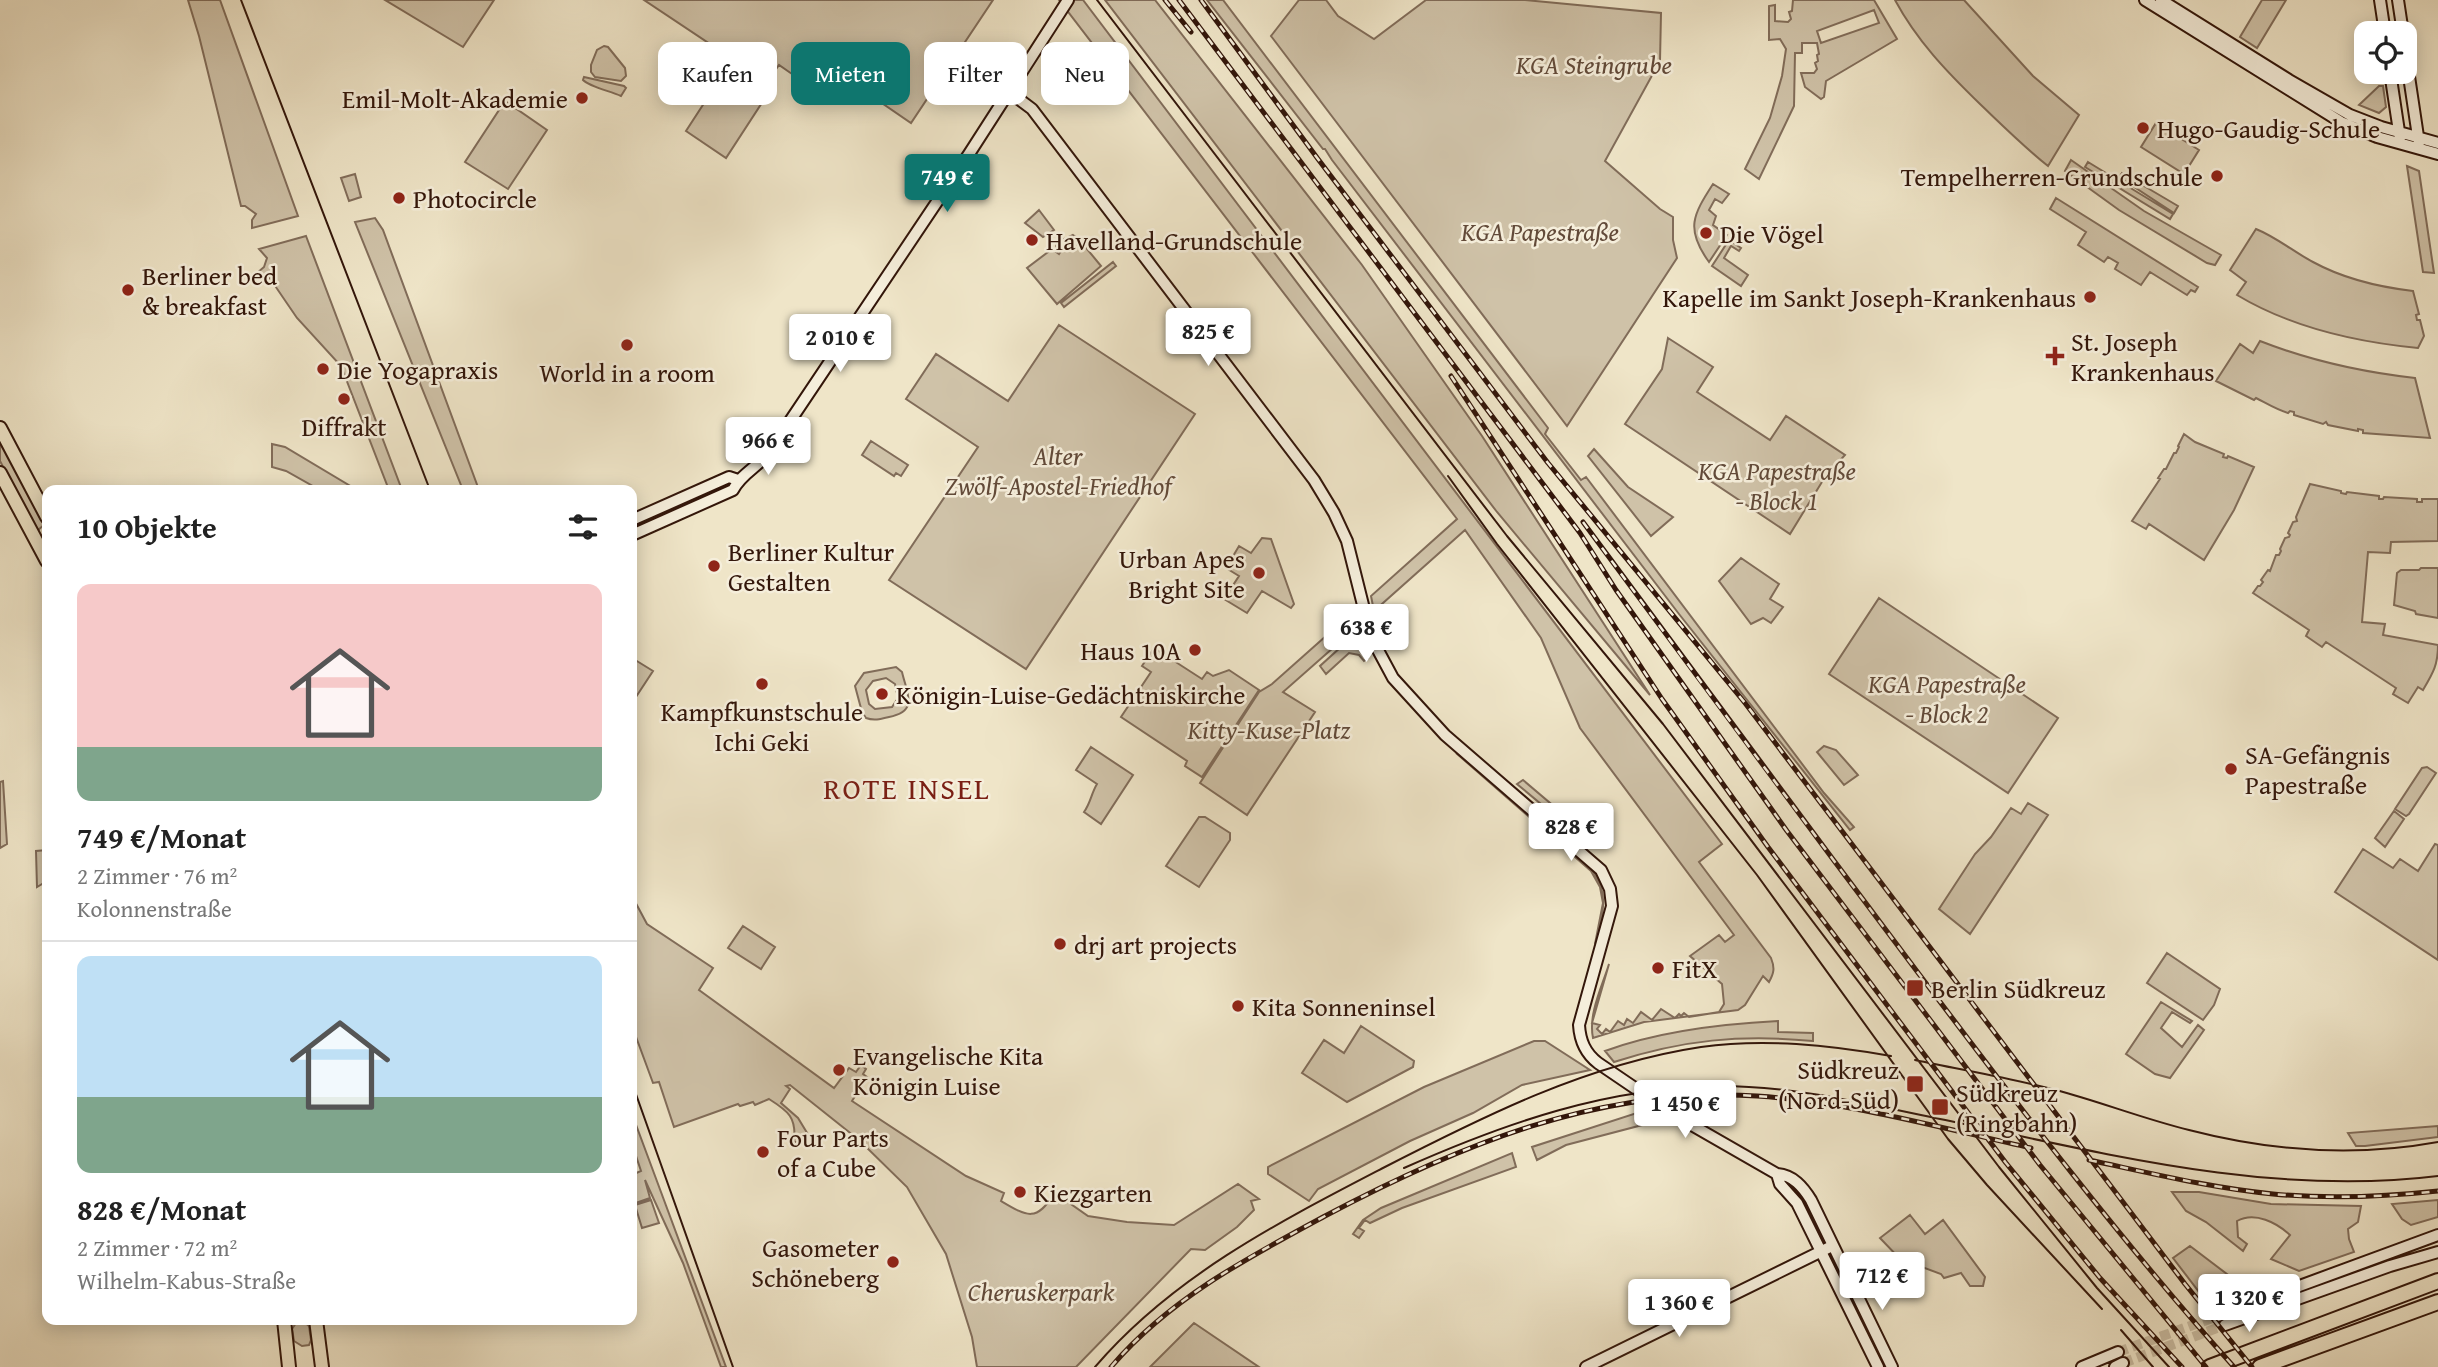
<!DOCTYPE html>
<html lang="de">
<head>
<meta charset="utf-8">
<style>
  body { margin:0; font-family:"Gentium Book Plus",serif; background:#f6f6f6; color:#222; height:100vh; display:flex; flex-direction:column; font-size:26px; white-space:nowrap }
  * { box-sizing:border-box; margin:0 }
  p { font-size:23px; color:#767676 }
  .icon { flex:none; width:38px; height:38px; fill:none; stroke:currentColor; stroke-width:2; stroke-linecap:round; stroke-linejoin:round }
  .map { position:relative; flex:1; overflow:hidden }
  .side { position:absolute; left:42px; top:485px; width:595px; height:840px; display:flex; flex-direction:column; background:#fff; border-radius:14px; box-shadow:0 4px 18px #0003 }
  .side>* { flex:none }
  .guide { position:absolute; left:658px; top:42px; width:665px; height:63px; display:flex; gap:14px }
  .controls { position:absolute; left:2354px; top:21px; display:grid; gap:14px }
  .controls a { display:grid; place-items:center; width:63px; height:63px; border-radius:14px; background:#fff; box-shadow:0 4px 18px #0003; font-size:35px }
  .price { position:absolute; translate:-50% -60px; padding:0 16px; border-radius:7px; background:#fff; color:#222; font-size:23px; line-height:46px; filter:drop-shadow(0 2px 4px #0008) }
  .price::after { content:''; position:absolute; left:50%; top:42px; width:21px; height:16px; margin-left:-10px; background:inherit; clip-path:polygon(0 0,100% 0,50% 100%) }
  .price.current { background:#0f766e; color:#fff }
  ul { padding:0; list-style:none }
  li { display:grid; align-content:center; gap:14px; height:371px; padding:0 35px }
  li+li { border-top:2px solid #e0e0e0 }
  li span { display:grid; place-items:center; height:217px; border-radius:14px; color:#555 }
  li>.icon { margin-inline-start:auto }
  span .icon { width:126px; height:126px; fill:#fffc; stroke-width:1 }
  li b { font-size:30px }
  h2 { display:flex; justify-content:space-between; align-items:center; height:84px; padding:0 35px; font-size:30px }
  .pill { padding:0 24px; border-radius:14px; background:#fff; box-shadow:0 4px 18px #0003; font-size:24px; line-height:63px }
  .pill.current { background:#0f766e; color:#fff }
  .map>svg:first-child { display:block }
  .green { fill:#cfc2a8; stroke:#816c59; stroke-width:2; fill-rule:evenodd }
  .lines { fill:none; stroke-linecap:round; stroke-linejoin:round }
  .secondary-tunnel { stroke:#c9bca2; stroke-width:10; stroke-dasharray:10 5; stroke-linecap:butt }
  .secondary-casing { stroke:#33160a; stroke-width:14 }
  .primary-casing { stroke:#33160a; stroke-width:16 }
  .highway-casing { stroke:#33160a; stroke-width:18 }
  .secondary { stroke:#f5eedb; stroke-width:10 }
  .primary { stroke:#efe5c8; stroke-width:12 }
  .highway { stroke:#efe5c8; stroke-width:14 }
  .tram { stroke:#33160a; stroke-width:2 }
  .rail-casing { stroke:#33160a; stroke-width:5 }
  .rail { stroke:#f5eedb; stroke-width:2.5; stroke-dasharray:8; stroke-linecap:butt }
  .poi-dot { fill:#8f2418; stroke:#f5eedb; stroke-width:2.5 }
  .labels { text-anchor:middle; dominant-baseline:central; stroke-width:5; stroke-linejoin:round; paint-order:stroke }
  .park-label { font-size:26px; font-style:italic; fill:#624a39; stroke:#f5eedb }
  .poi-label { font-size:26px; fill:#33160a; stroke:#f5eedb; text-anchor:start }
  .quarter-label { font-size:30px; letter-spacing:2px; fill:#7a1f14; stroke:#f5eedb }
</style>
</head>
<body>
<div class="map">
<svg width="2438" height="1367" viewBox="0 0 2438 1367">
  <rect width="100%" height="100%" fill="#efe5c8"/>
  <filter id="stains"><feTurbulence type="fractalNoise" baseFrequency=".00286" numOctaves="4"/><feColorMatrix values="0 0 0 0 .2 0 0 0 0 .09 0 0 0 0 .02 0 0 0 .5 -.17"/></filter>
  <radialGradient id="worn" r=".72"><stop offset=".6" stop-color="#630" stop-opacity="0"/><stop offset="1" stop-color="#630" stop-opacity=".3"/></radialGradient>
  <path class="green" d="M188,0H220L298,216L252,228V220L256,214L245,206H241L199,36Z
    M385,0H494L463,47Z
    M644,0H993L911,123L809,53L792,74L779,65L767,82Z
    M1059,0H1083L1722,844L1699,862L1771,958C1775,968 1774,973 1769,982L1763,976L1745,1005L1738,1010L1644,1022L1593,1038C1588,1014 1602,987 1609,964L1592,1023L1600,1025L1597,1029L1602,1034L1606,1029L1610,1032L1618,1021L1624,1025L1627,1019L1633,1023L1641,1012L1652,1020L1661,1009L1675,1018L1679,1014L1681,1016L1684,1013L1689,1017L1719,1012L1724,1004L1722,984L1690,956L1719,935L1725,942L1734,935L1580,728L1541,638L1465,530L1374,611L1371,596L1457,519Z
    M1105,0H1155L1362,265L1482,436L1650,695L1497,512Z
    M1207,0H1223L1548,428L1545,434L1581,480L1586,477L1824,793L1854,827L1850,830L1679,614L1332,160L1325,149H1323Z
    M1299,0H1326L1338,16L1374,39L1426,0H1525L1661,13L1660,61L1605,161L1660,209L1673,217V240L1677,258L1567,426L1271,36Z
    M1793,0H1874L1897,39L1826,81L1824,97L1821,99L1805,87L1801,73H1814L1817,69L1815,63L1818,61L1817,55L1819,54L1817,43H1802V53H1795L1794,106L1759,179L1745,169L1770,118L1782,76L1786,49L1780,39L1769,40V6L1775,5V21L1788,22L1791,19L1789,12L1792,11ZM1874,10L1879,23L1821,43L1817,31Z
    M1895,0H1964L2033,76L2079,115L2048,166C2024,147 2002,125 1980,104C1947,72 1917,41 1895,0Z
    M2262,0H2286L2257,48L2240,37Z
    M604,46L608,47L625,68L626,76L621,81L595,77L591,72V65L597,50Z
    M727,68L767,95L726,158L686,131Z
    M584,77L624,86L626,88L621,96C610,91 590,87 583,80Z
    M2379,86H2383L2386,107L2379,113L2359,105Z
    M505,101L547,130L508,189L465,162Z
    M2156,123L2199,150L2184,174L2141,147Z
    M2071,160L2144,211L2221,255L2215,265L2207,263L2119,210L2065,171Z
    M2088,162L2173,214L2170,219L2085,167Z
    M2407,166L2419,171L2434,273L2423,272Z
    M2122,173L2178,206L2174,213L2119,177Z
    M355,174L361,197L349,201L341,178Z
    M1713,184L1729,194L1722,203L1715,199L1709,210L1716,216L1713,225L1727,235L1709,262C1685,229 1693,215 1713,184Z
    M2056,198L2198,287L2195,292L2191,290L2187,295L2150,272L2141,285L2115,269L2118,263L2108,257L2104,262L2078,245L2086,232L2050,209Z
    M1039,210L1054,230L1043,237L1025,223Z
    M375,218L383,230L479,490H463L355,222Z
    M2256,229C2276,237 2294,252 2313,262C2344,279 2379,287 2413,291L2419,314L2416,315L2417,320H2420L2424,336L2418,348C2355,342 2292,328 2237,295L2246,282L2230,270Z
    M1073,235L1078,238L1101,266L1057,304L1027,268L1052,249L1059,254L1061,251L1056,247V243Z
    M306,236L402,490H389L341,366L297,318L267,274L258,276L257,273L264,267L267,258L259,249Z
    M1729,240L1741,248L1739,251L1731,246L1724,258L1748,275L1741,286L1712,266Z
    M1113,262L1116,266L1064,307L1061,303Z
    M1059,325L1195,414L1026,669L889,580L978,447L906,399L936,354L1008,401Z
    M1668,338L1713,367L1697,392L1770,440L1786,416L1845,455L1825,477L1790,534L1625,424L1662,369Z
    M2260,341C2311,361 2361,372 2415,378L2430,438L2363,433V430L2358,429V431L2328,425L2326,422L2323,424L2294,415V412L2290,411L2288,413C2275,409 2266,403 2256,398L2254,400L2216,381L2240,344L2253,353Z
    M2184,434L2195,442L2224,454L2223,457L2227,458L2228,456L2254,467L2234,510L2204,560L2149,524L2146,529L2132,521L2160,479L2158,478L2164,469H2166L2174,453H2176L2179,447L2178,446Z
    M0,440L45,524L37,531L0,461Z
    M871,441L908,465L901,476L896,473L894,476L862,455Z
    M272,444L285,447L357,490H320L286,471L272,467Z
    M1594,449L1628,487L1673,517L1651,536L1588,456Z
    M2310,484L2341,491V493L2346,494L2347,492L2379,496V499H2383L2384,497L2417,499V502H2422V499H2438V541L2391,542L2390,553L2368,552L2362,622L2385,624L2383,635L2438,645C2438,665 2433,673 2423,690L2418,687L2408,703L2393,694L2396,688L2326,642L2322,647L2306,636L2309,630L2253,593L2258,586H2260L2263,582L2261,580L2268,570L2270,571L2276,555H2279L2281,551L2280,549L2285,538L2289,537L2290,535L2288,533L2293,522L2297,521L2296,517Z
    M1262,538L1271,539L1294,604L1291,608L1262,591L1247,613L1224,599L1239,576L1226,568L1239,546L1251,553Z
    M1741,558L1779,584L1770,599L1783,607L1771,623L1763,618L1751,624L1719,581Z
    M2421,568H2438V618L2416,614L2415,611L2394,605L2397,573L2401,570H2419Z
    M1879,598L2058,718L2008,793L1829,674Z
    M1353,612L1356,628L1368,658L1364,661L1359,655L1349,653L1326,674L1320,666L1342,646V640L1283,692L1315,712L1247,815L1200,783L1259,692L1272,684Z
    M1154,648L1202,679L1207,672L1213,676L1229,670L1259,690L1202,777L1185,766L1187,761L1121,717L1151,672L1142,666Z
    M632,658L653,671L632,703Z
    M896,667L902,672C907,694 919,711 889,717C881,719 874,721 866,718L862,712L855,686L864,673ZM886,678L895,684L898,698L892,707L875,709L869,704L866,690L873,681Z
    M1824,746L1836,750L1858,775L1844,785L1817,752Z
    M1091,747L1133,775L1101,824L1084,812C1091,802 1091,794 1097,784L1076,770Z
    M1456,753L1585,862C1611,887 1604,914 1595,944L1603,903L1600,887L1591,871Z
    M2427,767L2436,773L2409,814L2406,816L2395,809L2422,768Z
    M1523,780L1563,814L1559,819L1517,784Z
    M3,781L7,844L0,848V782Z
    M2028,803L2048,815L1970,934L1939,909L1975,854L1991,837L2011,808L2021,814Z
    M2394,811L2404,819L2385,847L2375,838Z
    M1199,817H1205L1230,833V840L1199,887L1166,866Z
    M2435,844L2438,845V960L2335,892L2363,849L2393,868L2400,859L2418,871Z
    M47,850V881L37,887L36,851Z
    M632,896L647,924L713,968L699,990L834,1088L849,1068L856,1072L861,1065L866,1069L863,1074L867,1077L852,1101L966,1176L1004,1193L1001,1201C1028,1217 1036,1222 1055,1193L1088,1216L1127,1222L1174,1225L1238,1184L1259,1199L1251,1201L1254,1210L1237,1227L1205,1250L1191,1249L1076,1367H977L972,1337L946,1254L907,1187L859,1140L790,1085L786,1086L790,1089L781,1103L798,1118L809,1136L794,1143C797,1117 788,1111 769,1099L755,1105L753,1102L740,1106L738,1104L674,1127L659,1082L653,1083L632,1026Z
    M743,926L775,947L761,969L728,948Z
    M2167,953L2220,989L2214,1005L2203,1020L2147,983Z
    M2161,1002L2192,1021L2190,1023L2172,1012L2161,1028L2182,1047L2198,1025L2204,1030L2170,1078L2155,1074L2126,1054Z
    M1778,1021V1032L1813,1033V1041C1741,1034 1682,1040 1614,1062L1605,1051C1659,1031 1719,1024 1778,1021Z
    M1361,1026L1414,1061L1413,1067L1347,1102L1302,1073L1324,1040L1344,1053Z
    M1534,1041H1545L1590,1070L1522,1085L1473,1113L1410,1141L1318,1189L1309,1201L1268,1174V1167L1424,1087Z
    M1649,1109L1665,1119L1566,1145L1537,1160L1532,1147Z
    M632,1114L726,1367H721L683,1263L645,1180L650,1198L633,1204L632,1175L641,1171L632,1144Z
    M2438,1126V1137L2365,1146H2356L2348,1133Z
    M1512,1153L1516,1167L1402,1208L1370,1223L1365,1220L1359,1228L1364,1231L1359,1238L1353,1234L1363,1220L1381,1208Z
    M2172,1192H2199L2271,1204L2361,1206L2358,1222L2348,1229L2349,1239L2354,1252L2299,1271L2271,1259L2290,1235C2277,1223 2255,1211 2237,1221L2238,1237L2247,1244L2243,1251L2206,1222L2186,1211Z
    M651,1200L659,1223L642,1228L635,1205Z
    M2438,1200V1217L2411,1225L2402,1219L2392,1204Z
    M1910,1215L1925,1234L1943,1220L1985,1277L1983,1286H1970L1961,1273L1944,1278L1941,1274L1900,1259L1880,1238Z
    M2190,1246L2248,1290L2209,1305L2173,1258Z
    M304,1322L309,1326L311,1340L309,1345L302,1346L294,1341L292,1329L296,1323Z
    M1194,1323L1259,1367H1150Z"/>
  <g class="lines">
    <path class="secondary-tunnel" d="M2118,1352L2218,1316
      M2123,1363L2225,1325"/>
    <defs>
      <path id="secondary" d="M2145,0L2341,122L2377,137L2438,154
        M2161,0L2289,80L2350,115L2381,127L2438,143
        M2380,0L2385,33
        M2398,0L2403,33
        M2404,43L2419,143
        M2390,72L2400,138
        M1008,91L1032,109L1314,480L1334,513L1347,541L1371,637L1393,678L1445,735L1601,870L1610,889L1612,906L1579,1025C1580,1041 1585,1053 1598,1063L1676,1116L1777,1174C1793,1175 1803,1187 1811,1200L1892,1367
        M632,520L729,477L738,480
        M632,535L733,490C740,475 757,467 768,454L969,154L1068,0
        M1777,1174L1780,1184L1797,1203L1878,1367
        M2218,1316L2438,1235
        M2225,1325L2390,1266L2438,1252
        M1586,1367L1832,1246
        M2082,1367L2118,1352
        M2115,1367L2123,1363"/>
      <path id="primary" d="M0,428L47,517
        M0,473L47,561
        M284,1320L289,1367
        M316,1320L322,1367"/>
      <path id="highway" d="M2210,1367L2438,1281
        M2260,1367L2438,1302"/>
    </defs>
    <use href="#secondary" class="secondary-casing"/>
    <use href="#primary" class="primary-casing"/>
    <use href="#highway" class="highway-casing"/>
    <use href="#secondary" class="secondary"/>
    <use href="#primary" class="primary"/>
    <use href="#highway" class="highway"/>
    <path class="tram" d="M241,0L430,490
      M1097,0L1507,536L1663,724L1999,1167L2097,1288L2169,1367
      M1448,476L1497,544L1757,875L1948,1139L1987,1185L2102,1309
      M1915,1060C1962,1070 2010,1078 2056,1090C2101,1102 2144,1119 2189,1130C2270,1151 2356,1157 2438,1142
      M632,1083L733,1367
      M1404,1168C1505,1123 1608,1087 1720,1086C1794,1086 1867,1104 1940,1119C2103,1153 2270,1197 2438,1176
      M2121,1330L2153,1367
      M1095,1367C1172,1277 1277,1223 1381,1169C1482,1117 1587,1064 1701,1047C1764,1038 1829,1045 1891,1056"/>
    <defs>
      <path id="rail" d="M1165,0L1191,32
        M1179,0L1580,533L1616,590L1787,831L2040,1165L2206,1367
        M1201,0L1318,159L1548,463L1745,703L2185,1284L2252,1367
        M1451,376L1662,699L1768,847L2006,1163L2100,1278L2182,1367
        M1583,522C1694,673 1806,824 1919,974C2020,1108 2122,1242 2234,1367
        M2089,1160C2150,1173 2211,1188 2273,1194C2328,1199 2383,1197 2438,1191
        M1111,1367C1169,1299 1247,1258 1325,1216C1459,1145 1602,1086 1757,1096C1849,1102 1941,1128 2031,1148"/>
    </defs>
    <use href="#rail" class="rail-casing"/>
    <use href="#rail" class="rail"/>
  </g>
  <g class="poi-dot">
    <circle cx="582" cy="98" r="7"/>
    <circle cx="2143" cy="128" r="7"/>
    <circle cx="2217" cy="176" r="7"/>
    <circle cx="399" cy="198" r="7"/>
    <circle cx="1706" cy="233" r="7"/>
    <circle cx="1032" cy="240" r="7"/>
    <circle cx="128" cy="290" r="7"/>
    <circle cx="2090" cy="297" r="7"/>
    <circle cx="627" cy="345" r="7"/>
    <path d="M2051.5 345.5h7v7h7v7h-7v7h-7v-7h-7v-7h7z"/>
    <circle cx="323" cy="369" r="7"/>
    <circle cx="344" cy="399" r="7"/>
    <circle cx="714" cy="566" r="7"/>
    <circle cx="1259" cy="573" r="7"/>
    <circle cx="1195" cy="650" r="7"/>
    <circle cx="762" cy="684" r="7"/>
    <circle cx="882" cy="694" r="7"/>
    <circle cx="2231" cy="769" r="7"/>
    <circle cx="1060" cy="944" r="7"/>
    <circle cx="1658" cy="968" r="7"/>
    <rect x="1906" y="979" width="18" height="18" rx="3.5"/>
    <circle cx="1238" cy="1006" r="7"/>
    <circle cx="839" cy="1070" r="7"/>
    <rect x="1906" y="1075" width="18" height="18" rx="3.5"/>
    <rect x="1931" y="1098" width="18" height="18" rx="3.5"/>
    <circle cx="763" cy="1152" r="7"/>
    <circle cx="1020" cy="1192" r="7"/>
    <circle cx="893" cy="1262" r="7"/>
  </g>
  <g class="labels">
    <g class="park-label">
      <text x="1594" y="64">KGA Steingrube</text>
      <text x="1540" y="231">KGA Papestraße</text>
      <text x="1058" y="455">Alter<tspan x="1058" dy="30">Zwölf-Apostel-Friedhof</tspan></text>
      <text x="1777" y="470">KGA Papestraße<tspan x="1777" dy="30">- Block 1</tspan></text>
      <text x="1947" y="683">KGA Papestraße<tspan x="1947" dy="30">- Block 2</tspan></text>
      <text x="1269" y="729">Kitty-Kuse-Platz</text>
      <text x="1041" y="1291">Cheruskerpark</text>
    </g>
    <g class="poi-label">
      <text x="568" y="98" text-anchor="end">Emil-Molt-Akademie</text>
      <text x="2157" y="128">Hugo-Gaudig-Schule</text>
      <text x="2203" y="176" text-anchor="end">Tempelherren-Grundschule</text>
      <text x="413" y="198">Photocircle</text>
      <text x="1720" y="233">Die Vögel</text>
      <text x="1046" y="240">Havelland-Grundschule</text>
      <text x="142" y="275">Berliner bed<tspan x="142" dy="30">&amp; breakfast</tspan></text>
      <text x="2076" y="297" text-anchor="end">Kapelle im Sankt Joseph-Krankenhaus</text>
      <text x="2071" y="341">St. Joseph<tspan x="2071" dy="30">Krankenhaus</tspan></text>
      <text x="337" y="369">Die Yogapraxis</text>
      <text x="627" y="372" text-anchor="middle">World in a room</text>
      <text x="344" y="426" text-anchor="middle">Diffrakt</text>
      <text x="728" y="551">Berliner Kultur<tspan x="728" dy="30">Gestalten</tspan></text>
      <text x="1245" y="558" text-anchor="end">Urban Apes<tspan x="1245" dy="30">Bright Site</tspan></text>
      <text x="1181" y="650" text-anchor="end">Haus 10A</text>
      <text x="896" y="694">Königin-Luise-Gedächtniskirche</text>
      <text x="762" y="711" text-anchor="middle">Kampfkunstschule<tspan x="762" dy="30">Ichi Geki</tspan></text>
      <text x="2245" y="754">SA-Gefängnis<tspan x="2245" dy="30">Papestraße</tspan></text>
      <text x="1074" y="944">drj art projects</text>
      <text x="1672" y="968">FitX</text>
      <text x="1931" y="988">Berlin Südkreuz</text>
      <text x="1252" y="1006">Kita Sonneninsel</text>
      <text x="853" y="1055">Evangelische Kita<tspan x="853" dy="30">Königin Luise</tspan></text>
      <text x="1899" y="1069" text-anchor="end">Südkreuz<tspan x="1899" dy="30">(Nord-Süd)</tspan></text>
      <text x="1956" y="1092">Südkreuz<tspan x="1956" dy="30">(Ringbahn)</tspan></text>
      <text x="777" y="1137">Four Parts<tspan x="777" dy="30">of a Cube</tspan></text>
      <text x="1034" y="1192">Kiezgarten</text>
      <text x="879" y="1247" text-anchor="end">Gasometer<tspan x="879" dy="30">Schöneberg</tspan></text>
    </g>
    <g class="quarter-label">
      <text x="907" y="788">ROTE INSEL</text>
    </g>
  </g>
  <rect width="100%" height="100%" filter="url(#stains)"/>
  <rect width="100%" height="100%" fill="url(#worn)"/>
</svg>
<div class="controls">
<a><svg class="icon" aria-label="locate" viewBox="0 0 24 24"><circle cx="12" cy="12" r="6"/><path d="M12 2v4M12 18v4M2 12h4M18 12h4"/></svg></a>
</div>
<b class="price current" style="left:947px;top:214px">749 €</b>
<b class="price" style="left:1208px;top:368px">825 €</b>
<b class="price" style="left:840px;top:374px">2 010 €</b>
<b class="price" style="left:768px;top:477px">966 €</b>
<b class="price" style="left:1366px;top:664px">638 €</b>
<b class="price" style="left:1571px;top:863px">828 €</b>
<b class="price" style="left:1685px;top:1140px">1 450 €</b>
<b class="price" style="left:1882px;top:1312px">712 €</b>
<b class="price" style="left:2249px;top:1334px">1 320 €</b>
<b class="price" style="left:1679px;top:1339px">1 360 €</b>
<div class="guide">
<a class="pill">Kaufen</a>
<a class="pill current">Mieten</a>
<a class="pill">Filter</a>
<a class="pill">Neu</a>
</div>
<section class="side">
<h2>10 Objekte<svg class="icon" aria-label="filters" viewBox="0 0 24 24"><path d="M4 7h16M4 17h16"/><circle cx="9" cy="7" r="2"/><circle cx="15" cy="17" r="2"/></svg></h2>
<ul>
<li><span style="background:linear-gradient(#f6c9c9 75%,#7fa58c 0)"><svg class="icon" aria-label="home" viewBox="0 0 24 24"><path d="M3 11l9-7 9 7M6 9v11h12V9"/></svg></span><div><b>749 €/Monat</b><p>2 Zimmer · 76 m²</p><p>Kolonnenstraße</p></div></li>
<li><span style="background:linear-gradient(#bfe0f5 65%,#7fa58c 0)"><svg class="icon" aria-label="home" viewBox="0 0 24 24"><path d="M3 11l9-7 9 7M6 9v11h12V9"/></svg></span><div><b>828 €/Monat</b><p>2 Zimmer · 72 m²</p><p>Wilhelm-Kabus-Straße</p></div></li>
</ul>
</section>
</div>
</body>
</html>
